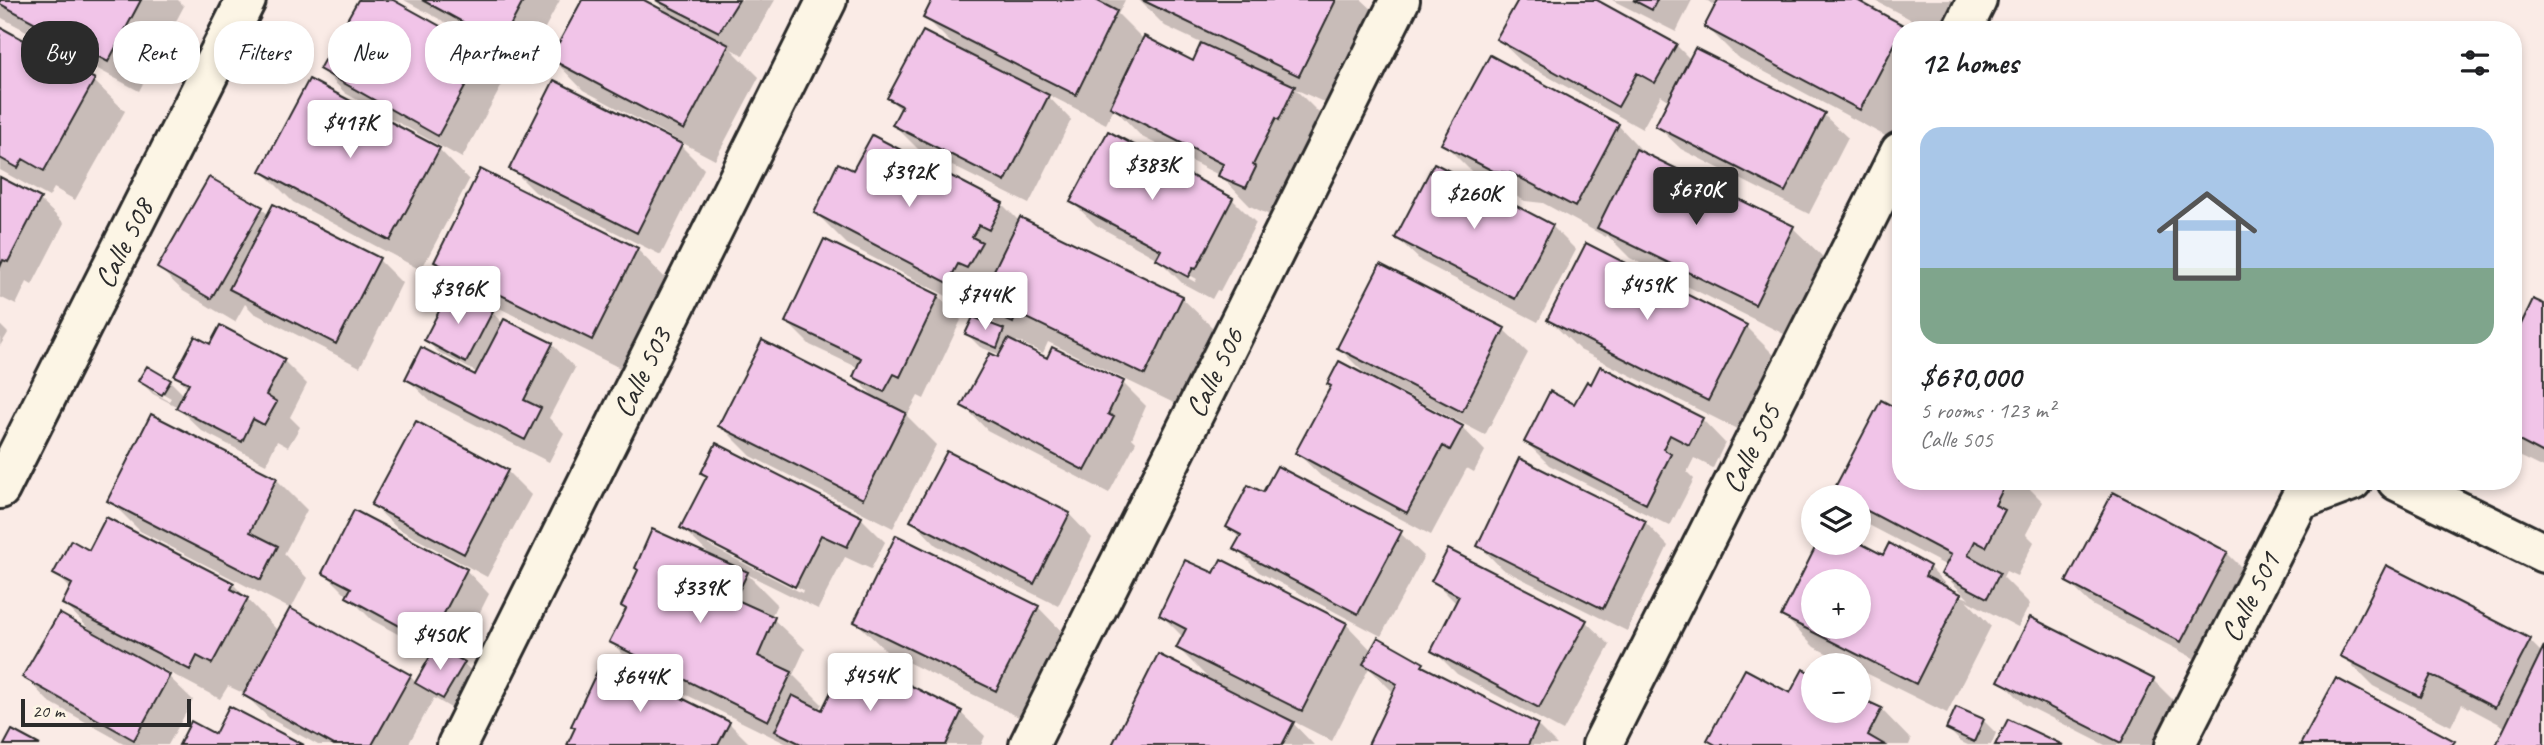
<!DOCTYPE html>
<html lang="en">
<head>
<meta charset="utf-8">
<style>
  body { margin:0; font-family:Caveat,sans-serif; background:#f6f6f6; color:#202124; height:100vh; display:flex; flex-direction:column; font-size:26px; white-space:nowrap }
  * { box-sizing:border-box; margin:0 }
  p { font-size:23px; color:#757577 }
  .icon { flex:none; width:38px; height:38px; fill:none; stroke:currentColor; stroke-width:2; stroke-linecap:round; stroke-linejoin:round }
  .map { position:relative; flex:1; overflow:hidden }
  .side { position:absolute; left:1892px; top:21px; width:630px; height:469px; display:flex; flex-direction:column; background:#fff; border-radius:28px; box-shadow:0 4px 10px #0003 }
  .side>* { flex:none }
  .top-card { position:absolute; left:21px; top:21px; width:665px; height:63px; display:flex; gap:14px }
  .tools { position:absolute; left:1801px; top:485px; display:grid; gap:14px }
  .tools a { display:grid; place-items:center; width:70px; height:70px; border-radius:50%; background:#fff; box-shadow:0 4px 10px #0003; font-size:35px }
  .scale { position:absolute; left:21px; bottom:18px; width:170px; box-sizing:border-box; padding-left:7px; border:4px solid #2b2b2b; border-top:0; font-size:19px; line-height:24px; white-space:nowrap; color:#2b2b2b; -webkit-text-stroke:5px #fcf5e5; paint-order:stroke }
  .price { position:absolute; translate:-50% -60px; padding:0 16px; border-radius:7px; background:#fff; color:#222; font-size:23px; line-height:46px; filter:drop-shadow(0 2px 4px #0008) }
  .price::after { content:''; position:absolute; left:50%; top:42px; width:21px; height:16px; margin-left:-10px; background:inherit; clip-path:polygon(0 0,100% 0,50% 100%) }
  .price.selected { background:#2b2b2b; color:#fff }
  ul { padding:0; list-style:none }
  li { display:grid; align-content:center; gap:14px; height:371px; padding:0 28px }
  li+li { border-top:2px solid #e0e0e0 }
  li span { display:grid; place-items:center; height:217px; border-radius:21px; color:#555 }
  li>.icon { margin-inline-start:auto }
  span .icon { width:126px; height:126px; fill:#fffc; stroke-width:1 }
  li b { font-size:30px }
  h2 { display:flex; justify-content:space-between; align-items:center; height:84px; padding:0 28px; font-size:30px }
  .pill { padding:0 24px; border-radius:28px; background:#fff; box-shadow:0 4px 10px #0003; font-size:24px; line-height:63px }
  .pill.selected { background:#2b2b2b; color:#fff }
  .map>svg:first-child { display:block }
  .shadow { fill:#0003; fill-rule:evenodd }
  .building { fill:#f1c4e8; stroke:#2b2b2b; stroke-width:2; fill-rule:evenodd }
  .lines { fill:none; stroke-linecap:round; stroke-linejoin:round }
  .street-casing { stroke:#2b2b2b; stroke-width:44 }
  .street { stroke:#fcf5e5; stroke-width:38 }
  .labels { text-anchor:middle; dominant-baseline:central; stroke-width:5; stroke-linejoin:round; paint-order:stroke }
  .street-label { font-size:30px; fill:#2b2b2b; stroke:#fcf5e5 }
</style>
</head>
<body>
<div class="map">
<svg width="2544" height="745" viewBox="0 0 2544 745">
  <rect width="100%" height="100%" fill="#faebe6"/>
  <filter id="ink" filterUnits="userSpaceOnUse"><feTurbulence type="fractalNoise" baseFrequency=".0143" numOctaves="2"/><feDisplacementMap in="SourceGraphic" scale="14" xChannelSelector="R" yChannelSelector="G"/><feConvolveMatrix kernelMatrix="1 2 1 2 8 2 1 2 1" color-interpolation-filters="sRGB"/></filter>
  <g filter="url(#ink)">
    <path class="shadow" d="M0,0H178L184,6L139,91L2,18L0,16Z
      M360,0H390L484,53L507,76L462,158L345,93L322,69Z
      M404,0H560L525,65Z
      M584,0H640L669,14L655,0H775L743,55L731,49L759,77L715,160L583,90L553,59Z
      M934,0H1125L1118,14L1144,40L1194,63L1203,44L1165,26L1139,0H1362L1375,12L1330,105L1295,89L1324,118L1276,218L1250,206L1221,176L1142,137L1114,108L1106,124L1045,93L1071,120L1029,204L918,149L894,125L902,111L889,98L957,49L925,17Z
      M1520,0H1594L1676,45L1691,60L1695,51L1824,115L1848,138L1809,214L1681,149L1657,126L1670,101L1661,95L1642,129L1522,62L1498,39Z
      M1612,0H1692L1676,32Z
      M1706,0H1853L1904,27L1907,30H1900V122L1891,139L1737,57L1706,26L1717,6Z
      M1874,0H1957L1941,30H1931Z
      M0,29L94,81L125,111L75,200L54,188L49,197L0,170Z
      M1618,125L1648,157L1793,228L1824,258L1786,335L1630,258L1607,235L1606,237L1543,203L1525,201L1474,174L1444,144Z
      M1109,133L1232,199L1256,223L1220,291L1217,290L1212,299L1182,283L1158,259L1096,225L1072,202ZM1184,272L1197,279L1195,282L1184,276Z
      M681,146L704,169L661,255L535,192L512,169Z
      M439,149L469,180L421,270L293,202L262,171Z
      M854,173L1002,204L1019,221L1182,298L1213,328L1176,404L1048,342L1043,353L1017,341L1016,345L1048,361L1123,383L1146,406L1132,438L1136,442L1109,493L987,430L964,406L1001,355L980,347L967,334L1002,330L981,309L979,313L847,244L816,213Z
      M0,179L40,200L64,223L32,285L27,282L16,305L0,297Z
      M209,179L262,209L269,215L379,260L402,283L360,367L254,313L245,304L235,322L183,291L159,268Z
      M1552,226L1576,250L1538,322L1421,261L1397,238Z
      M637,249L667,280L622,369L467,292L436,261Z
      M1380,266L1504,330L1528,353L1485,435L1363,372L1339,348Z
      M938,296L961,320L924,399L918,396L907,416L936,445L893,528L751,456L720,425L877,400L855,377L859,368L810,345L787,322Z
      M2544,306V468L2513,453V345Z
      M492,312L503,324L552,344L575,368L549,418L564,433L549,462L431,402L407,379L476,377L478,373L438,352L426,340Z
      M1549,320L1746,327L1776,357L1739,430L1580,350Z
      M0,325L8,333L0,346Z
      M211,346L284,361L307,384L290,417L300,427L288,447L277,441L266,464L202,431L176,406L153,394L140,381L147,368L170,381L184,395L188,388L176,375ZM153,388L171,398L169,401L153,392Z
      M1882,402L1900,412V481H2022L2043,502L2026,534L2034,542L2017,576L2006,571L2003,577L2030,604L2018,627L1966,600L1991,626L1947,713L1858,669V665H1851L1814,647L1784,616L1820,542L1929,567L1954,593L1969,599L1943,574L1947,566L1865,523L1858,517V497H1839L1834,492ZM1813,581H1858V626H1813Z
      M1575,407L1702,419L1725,443L1713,468L1694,458L1687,472L1694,479L1670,526L1549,465L1526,442Z
      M152,416L276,479L307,510L284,554L307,578L291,609L140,531L109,500Z
      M417,423L507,471L531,495L487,577L397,528L373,505Z
      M1462,427L1485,451L1474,472L1467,468L1431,535L1321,476L1297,453Z
      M1264,495L1400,533L1424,556L1381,636L1259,572L1235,548L1240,539L1228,526Z
      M1069,514L1092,538L1058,606L936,545L913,521Z
      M861,518L885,542L871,569L845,557L818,609L747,574L777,604L771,617L805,649L793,675L822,704L818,710L823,712L850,658L961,713L985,736L981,745H789L642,673L611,642L711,556L682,528ZM708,541L803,590L802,593L708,545Z
      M1645,522L1668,546L1627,631L1502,569L1479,545Z
      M90,552L233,584L279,632L410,676L417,684L464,664L477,676L456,711L434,698L408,745H318L269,718L243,693L228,686L220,699L157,666L156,669L169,677L193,700L168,745H127L48,701L25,677L93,633L64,603L71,589L55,573Z
      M2227,553L2251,577L2205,664L2092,605L2068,582Z
      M466,570L489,594L459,654L434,641L429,651L372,620L324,572Z
      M1433,580L1586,622L1610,645L1563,731L1457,674L1433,650L1457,604Z
      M1038,607L1068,638L1027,721L887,652L856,622Z
      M1161,615L1346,624L1372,651L1423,664L1431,673L1537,725L1557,745H1370L1395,694L1369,668L1332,741L1289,719L1314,745H1113L1214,684L1178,648L1183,637Z
      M2530,641L2542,653L2544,650V745H2498L2507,728L2462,704L2451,726L2373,686L2342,655Z
      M1813,676V710L1881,709L1911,740L1909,745H1714L1710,740L1791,696Z
      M2001,680H2153L2177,704L2156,745H2105L2024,704Z
      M1983,720L1996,733L1991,745H1968L1961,742L1948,729Z
      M729,723L751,745H569Z"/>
    <path class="building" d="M0,0H141L108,62L0,4Z
      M358,0H393L485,51L438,136L319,69Z
      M422,0H524L501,43Z
      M582,0H644L729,45L684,130L550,59Z
      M656,0H739L719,32Z
      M932,0H1096L1117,11L1076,95L923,18Z
      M1142,0H1336L1299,76Z
      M1518,0H1597L1677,44L1655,83L1637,73L1618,107L1496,39Z
      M1633,0H1657L1652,10Z
      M1718,0H1857L1905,26L1900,30V34L1860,110L1704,27Z
      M0,27L95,79L44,171L23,159L18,168L0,158Z
      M923,31L1049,95L1005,182L892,125L902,106L887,98Z
      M1144,36L1193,61L1201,43L1295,86L1279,120L1276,118L1253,165L1256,167L1246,188L1218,176L1223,164L1110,107Z
      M1695,48L1825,113L1785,192L1655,126Z
      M1490,55L1619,124L1575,207L1511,173L1493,171L1441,144Z
      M309,79L440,148L390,241L260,171Z
      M554,80L682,144L637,233L509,169Z
      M1108,131L1233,198L1196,269L1193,268L1188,277L1156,259L1161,250L1070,202Z
      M872,135L1003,203L989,230L979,225L972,237L982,242L967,268L958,264L948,283L814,213L838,163L853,170Z
      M1636,149L1794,226L1755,305L1597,228Z
      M1434,163L1553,225L1515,299L1395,238Z
      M480,169L638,248L592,340L434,262Z
      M0,177L41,198L8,262L3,260L0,267Z
      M209,177L263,207L211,299L157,268Z
      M273,204L380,258L336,344L229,289Z
      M1020,217L1183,296L1145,375L1017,313L1013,323L976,307Z
      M824,239L939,295L900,377L894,374L884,392L853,377L861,358L785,322Z
      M1586,243L1747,325L1708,401L1547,320Z
      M1380,264L1505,328L1462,412L1337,348Z
      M450,290L493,311L466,363L424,340Z
      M2533,299L2544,304V454L2513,438V341Z
      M973,317L1004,329L997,348L965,334Z
      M504,319L553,343L524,400L541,408L525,440L405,379L421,347L475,375Z
      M220,325L285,359L266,395L277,402L264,425L253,419L242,442L176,408L189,383L174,376L195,336L210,344Z
      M1008,339L1047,358L1052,347L1124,381L1108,414L1114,417L1085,471L961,406L990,353L998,357Z
      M762,340L906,413L863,499L718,426Z
      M1339,361L1463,426L1450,450L1443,446L1407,513L1295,453L1331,386L1327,384Z
      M147,366L171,380L162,395L138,381Z
      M1600,366L1703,418L1689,445L1670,435L1663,449L1671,454L1646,504L1524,442L1550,391L1574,404L1587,381L1591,384Z
      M1881,400L1900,410V481H2007L1995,505L2005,510L1986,547L1975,541L1968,555L2000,573L1987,598L1941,574L1951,555L1858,506V497H1840L1832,493Z
      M151,414L277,478L250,532L278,546L261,580L107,501Z
      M416,421L508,470L464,554L371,505Z
      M716,443L862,517L847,547L821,535L795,587L680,528L707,476L701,473Z
      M947,451L1070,513L1034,584L910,521Z
      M1519,458L1646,521L1603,609L1477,546Z
      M1277,466L1402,531L1358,614L1233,549L1241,535L1226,527L1248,485L1263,492Z
      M2113,492L2228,552L2181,642L2066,582Z
      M354,510L467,569L435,631L410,619L405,629L346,597L351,588L322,573Z
      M106,517L234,583L231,589L248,598L212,664L197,656L190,670L62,604L72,584L53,574L71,540L89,550Z
      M652,529L748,572L735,599L775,617L758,656L792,672L768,721L609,642L626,609L621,606L638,570L635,568Z
      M896,535L1039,606L996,691L854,622Z
      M1818,542H1858L1883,555L1889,543L1930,566L1925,576L1961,594L1916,684L1781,616ZM1813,581H1858V626H1813Z
      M1448,549L1587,620L1539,708L1431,651L1459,596L1431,581Z
      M1221,559L1347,623L1302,711L1176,648L1186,629L1159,615L1185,560L1214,573Z
      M2386,565L2531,639L2495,708L2431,675L2420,697L2340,656Z
      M290,608L411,675L372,745H334L243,695Z
      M59,613L170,675L134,740L22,677Z
      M2030,617L2154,679L2121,743L1998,681Z
      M1378,637L1424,663L1422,666L1538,724L1528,745H1368L1397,684L1363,664Z
      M436,646L465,662L443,699L415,683Z
      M2544,646V745H2496Z
      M1158,654L1294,722L1282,745H1112Z
      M849,655L962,711L946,745H803L775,731L792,695L822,710Z
      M603,659L730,722L718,745H567L575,728L571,726Z
      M1745,669L1790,693L1803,669L1813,674V710H1858V697L1882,708L1868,735L1885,745H1716L1707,740Z
      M2336,678L2455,741L2452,745H2300Z
      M229,706L304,745H179L191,721L215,734Z
      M1956,707L1984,719L1974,742L1946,729Z
      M2008,719L2063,745H1995Z
      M12,730L40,745H4Z"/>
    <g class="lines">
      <defs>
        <g id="street">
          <path d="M1962,30L1977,0"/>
          <path d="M2397,481L2544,553"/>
          <path id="s1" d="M0,489L246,0"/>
          <path id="s2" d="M457,745L827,0"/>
          <path id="s3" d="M1029,745L1400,0"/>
          <path id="s4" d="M1602,745L1900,152"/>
          <path id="s5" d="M2175,745L2299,501L2352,481"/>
        </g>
      </defs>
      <use href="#street" class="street-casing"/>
      <use href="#street" class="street"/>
    </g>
  </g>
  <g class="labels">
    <g class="street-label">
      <text stroke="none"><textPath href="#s1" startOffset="275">Calle 508</textPath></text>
      <text stroke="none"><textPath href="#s2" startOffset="416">Calle 503</textPath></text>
      <text stroke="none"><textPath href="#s3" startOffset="416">Calle 506</textPath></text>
      <text stroke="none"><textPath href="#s4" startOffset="332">Calle 505</textPath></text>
      <text stroke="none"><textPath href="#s5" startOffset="166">Calle 501</textPath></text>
    </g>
  </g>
</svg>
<div class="tools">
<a><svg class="icon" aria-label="layers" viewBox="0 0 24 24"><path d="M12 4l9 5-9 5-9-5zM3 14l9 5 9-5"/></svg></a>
<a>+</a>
<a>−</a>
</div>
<div class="scale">20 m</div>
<b class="price" style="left:350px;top:160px">$417K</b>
<b class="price" style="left:1152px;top:202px">$383K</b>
<b class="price" style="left:909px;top:209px">$392K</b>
<b class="price selected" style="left:1696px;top:227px">$670K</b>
<b class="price" style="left:1474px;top:231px">$260K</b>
<b class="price" style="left:1647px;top:322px">$459K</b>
<b class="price" style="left:458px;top:326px">$396K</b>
<b class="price" style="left:985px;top:332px">$744K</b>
<b class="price" style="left:700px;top:625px">$339K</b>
<b class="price" style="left:440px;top:672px">$450K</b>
<b class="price" style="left:870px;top:713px">$454K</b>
<b class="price" style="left:640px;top:714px">$644K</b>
<div class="top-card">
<a class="pill selected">Buy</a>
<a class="pill">Rent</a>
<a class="pill">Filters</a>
<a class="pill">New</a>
<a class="pill">Apartment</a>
</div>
<section class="side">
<h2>12 homes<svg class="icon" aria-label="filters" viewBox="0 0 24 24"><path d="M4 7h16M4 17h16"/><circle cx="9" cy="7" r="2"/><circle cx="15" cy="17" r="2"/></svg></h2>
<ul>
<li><span style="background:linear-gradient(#a9c7e8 65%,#7fa58c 0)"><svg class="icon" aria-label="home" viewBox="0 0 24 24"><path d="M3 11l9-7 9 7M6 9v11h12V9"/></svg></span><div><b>$670,000</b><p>5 rooms · 123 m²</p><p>Calle 505</p></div></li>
</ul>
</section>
</div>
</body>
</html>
